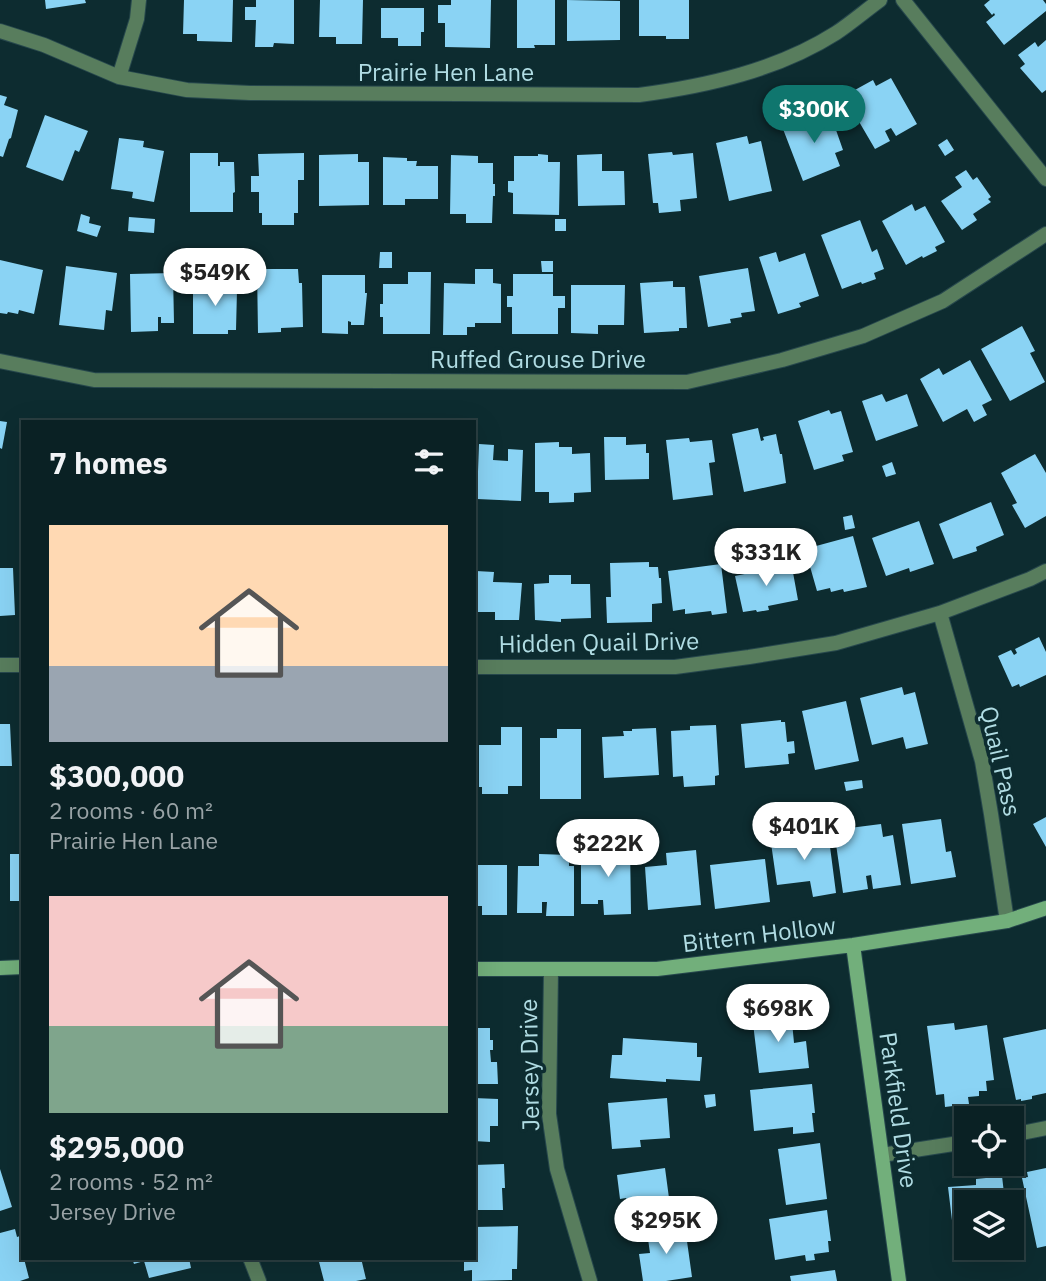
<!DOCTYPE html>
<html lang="en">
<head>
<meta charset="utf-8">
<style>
  body { margin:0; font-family:"IBM Plex Sans",sans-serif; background:#13292c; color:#f1f3f6; height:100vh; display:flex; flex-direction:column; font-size:26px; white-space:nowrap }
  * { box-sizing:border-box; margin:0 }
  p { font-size:23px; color:#99a3a6 }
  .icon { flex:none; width:38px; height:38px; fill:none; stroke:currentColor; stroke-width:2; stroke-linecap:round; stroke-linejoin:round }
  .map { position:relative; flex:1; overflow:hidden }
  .details { position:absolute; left:21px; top:420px; width:455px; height:840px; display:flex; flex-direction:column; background:#0a2124; border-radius:0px; box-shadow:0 7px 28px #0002,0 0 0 2px #2a3e41 }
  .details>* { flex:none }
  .tools { position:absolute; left:954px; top:1106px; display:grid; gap:14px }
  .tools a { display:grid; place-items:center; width:70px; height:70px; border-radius:0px; background:#0a2124; box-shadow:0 7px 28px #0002,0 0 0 2px #2a3e41; font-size:35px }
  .price { position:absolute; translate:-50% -60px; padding:0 16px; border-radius:24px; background:#fff; color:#222; font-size:23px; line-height:46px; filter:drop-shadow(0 2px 4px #0008) }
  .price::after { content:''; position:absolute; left:50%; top:42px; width:21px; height:16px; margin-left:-10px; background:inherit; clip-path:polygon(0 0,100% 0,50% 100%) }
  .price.selected { background:#0f766e; color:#fff }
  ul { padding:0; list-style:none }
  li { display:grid; align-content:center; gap:14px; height:371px; padding:0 28px }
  li span { display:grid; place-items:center; height:217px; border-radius:0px; color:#555 }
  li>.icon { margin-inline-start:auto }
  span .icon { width:126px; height:126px; fill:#fffc; stroke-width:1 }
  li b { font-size:30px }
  h2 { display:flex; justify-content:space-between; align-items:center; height:84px; padding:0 28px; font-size:30px }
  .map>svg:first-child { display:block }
  .building { fill:#8ad3f4 }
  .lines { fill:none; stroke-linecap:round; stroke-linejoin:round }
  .street-casing { stroke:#27484d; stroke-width:16 }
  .secondary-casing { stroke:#27484d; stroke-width:16 }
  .street { stroke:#587d5d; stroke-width:14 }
  .secondary { stroke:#72af7b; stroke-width:14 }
  .labels { text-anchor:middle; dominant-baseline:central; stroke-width:7; stroke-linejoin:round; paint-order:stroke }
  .street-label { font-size:24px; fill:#b0dce3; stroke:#0d2c30 }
</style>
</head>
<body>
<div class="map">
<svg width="1046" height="1281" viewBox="0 0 1046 1281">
  <rect width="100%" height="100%" fill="#0d2c30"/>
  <path class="building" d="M45,0H85L86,3L46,9Z
    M184,0H233L232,42L197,41V34H183Z
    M256,0H294V44L274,43L273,47H255L256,20H245V7H256Z
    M320,0H363L362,44H336V37H319Z
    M451,0H491L490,48L445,47V23H438V5H451Z
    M517,0H555V45H534L535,48H517Z
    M567,0L620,1V40L567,41Z
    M639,0H689V39H666V36H639Z
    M990,0H1043L1046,4V11L1004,45L986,22L995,15L994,13L992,15L984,5Z
    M381,8H424V32H421V46H398V38H381Z
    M1046,40V90L1042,93L1020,68L1025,64L1018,55L1035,42L1038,47Z
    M891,78L917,124L896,136L891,128L885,131L890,141L875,149L844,96L873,80L876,86Z
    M0,95L7,97L4,105L18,110L11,138L9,139L3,157L0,156Z
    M813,111L816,118L826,114L832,131L836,130L843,150L835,153L840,166L803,181L783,129L801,122L799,117Z
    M45,115L88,131L79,152L75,150L63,181L26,167Z
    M747,136L749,144L761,141L772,191L729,201L716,143Z
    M119,138L144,141L143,147L164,151L154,202L132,198L133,192L111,189Z
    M947,139L954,150L945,156L938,145Z
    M672,152L673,155L693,153L697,198L680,200L681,211L659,213L658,203H653L648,154Z
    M190,153H218V166H220V162H234L235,192L233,193V212H190Z
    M304,153V180H298V213H294V225H262V213H259V192H251V176H259L258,154Z
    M358,154V162H369V205L319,206V155Z
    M538,154L548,155V162H560L559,215L513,214V193L508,192V181H514V156H538Z
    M602,154V171H624L625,205L578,206L577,155Z
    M451,155L478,156V163H493V184H495V196H493L492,223H466V214H450Z
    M383,157L407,158V161H417L416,166H438V199H405V205H383Z
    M966,170L973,180L977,177L991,197L988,199L991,202L973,214L977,220L962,230L941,201L962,187L955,177Z
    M912,204L915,211L925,206L945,242L935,247L937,251L923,258L922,256L906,265L882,221Z
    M81,214L90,217L89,223L101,226L97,237L77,231Z
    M129,217L155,219L154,233L128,231Z
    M555,219H566V231H555Z
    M860,220L872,252L877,249L884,269L874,273L876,279L862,284L861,282L842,289L821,235Z
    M380,252H392V268H379Z
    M776,252L779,262L805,253L819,296L799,303L801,307L778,314L759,257Z
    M0,260L43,270L34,314L19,310L18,314L8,312L7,314L0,313Z
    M541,261H553V272H542Z
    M66,266L117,273L112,311L106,310L104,330L59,325Z
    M748,268L755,311L741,313L742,317L730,319L731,323L708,327L699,276Z
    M257,269H298L299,283H302L303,327L281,328V332L258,333Z
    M475,269H493V283L501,284V323H475V327H467V335H443L444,283L475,284Z
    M408,272H431L430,334H383V317H380V304H383V284H408Z
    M173,273L174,323H161V317H158V331L131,332L130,274Z
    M513,274H553V296H565V308H558V334H512V307H507V296H513Z
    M322,275H365V293H367L364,325H351V322L348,321V334L322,333Z
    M229,279H240V290H237L236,330H228V334H193V284H225V290H229Z
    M673,281V287H685L687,328H679V331L644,333L640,283Z
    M571,285H625L624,325H598V334L571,333Z
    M1022,326L1035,351L1030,353L1045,382L1010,401L981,349Z
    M970,360L992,400L982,405L987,415L974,422L967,409L943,422L920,379L939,368L943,375Z
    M882,394L886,402L907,394L918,426L876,441L862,401Z
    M829,410L831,414L841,411L853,452L842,455L844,461L814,470L798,421Z
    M0,421L7,422L2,449L0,448Z
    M758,428L761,441L764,440L763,437L776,434L780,454H782L786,483L744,492L732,434Z
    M604,437H626V445L646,444V453H649V479L605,480Z
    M689,438L690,442L712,440L715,462L709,463L713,495L673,500L666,440Z
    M559,442V447H572V454L590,453L591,492L574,493V502L549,503V492H535V443Z
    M479,444L494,445L493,460L508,461V449L523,450L521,501L477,499Z
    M1035,454L1046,473V516L1025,528L1012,505L1017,503L1001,473Z
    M892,462L896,474L886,477L882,466Z
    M991,502L1004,535L976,547L977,551L953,559L939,524Z
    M852,515L855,528L845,530L843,517Z
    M919,521L934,564L910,572L909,568L886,576L872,538Z
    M853,536L867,587L844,592L843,589L831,592L830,588L817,591L805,549Z
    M770,561L772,571L792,567L798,600L768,606L769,610L757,612L756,610L743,612L735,576L759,571L757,563Z
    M649,562V567H658L659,578H661L662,603L652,604V622L607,623L606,597H611L610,563Z
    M721,564L727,613L712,615L711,611L685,614V609L673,611L668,571Z
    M0,568H13L15,615L0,616Z
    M476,571L494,572L493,582L522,583L519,620H495V612H475Z
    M549,575H571V584H590L591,618L561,619V622L535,620L534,584L549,583Z
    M1039,637L1046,652V675L1020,687L1019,684L1012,687L998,656L1011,650L1014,655L1017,653L1015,649Z
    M902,687L904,695L915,692L928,744L906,749L903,737L872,745L860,698Z
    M846,701L859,761L815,770L802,711Z
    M781,720V722H785L787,742L794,741L795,753L788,754L789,764L745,768L741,724Z
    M0,724H10L12,766H0Z
    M716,725L719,775L715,776V785L684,787L683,776L673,777L671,731L690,730V726Z
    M501,727H522V786H508V794H482V787H479V745H501Z
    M656,728L659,775L604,778L602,737L624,736L623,731H632V729Z
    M557,729H581V799H540V738H557Z
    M862,780L863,788L846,791L844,782Z
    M1046,817V847L1033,824Z
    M941,819L946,852L951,851L956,877L911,884L902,824Z
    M881,824L883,837L893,835L901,885L873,889L871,875L866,876L868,889L843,893L834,830Z
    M809,830L810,841L829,839L836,893L813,897L810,881L777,885L770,836Z
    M630,845L631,914L604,915L603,900H598V904H581V856H593V846Z
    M696,850L701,905L648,910L645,867L667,865L666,853Z
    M10,854H23V901H10Z
    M539,854L569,855V866H574V916H546L547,902H542V913H517L518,866H539Z
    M765,859L770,902L715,909L710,865Z
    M474,865H507V915H482V906H474Z
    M791,1011L794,1043L806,1041L809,1068L759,1073L752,1015Z
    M954,1023L955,1030L987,1025L994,1080L986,1081L987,1091H979V1096L968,1097L969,1104L945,1107L944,1094L936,1095L927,1026Z
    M474,1028H490V1040H493V1050H490L491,1062H497L498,1084H474Z
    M1046,1029V1093L1032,1096V1099L1021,1101V1099L1016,1100L1003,1038Z
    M623,1038L697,1043V1057H702L700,1081L666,1079V1082L610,1078L612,1055H622Z
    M812,1084L815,1113H812L814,1132L793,1134V1127L754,1131L750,1090Z
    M715,1094L716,1106L706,1108L704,1095Z
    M474,1098L498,1099V1126H490V1142L474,1141Z
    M667,1098L670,1138L640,1140L641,1147L612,1149L608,1103Z
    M820,1143L827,1199L786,1205L778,1149Z
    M504,1164L505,1188H502L503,1210H474V1165Z
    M665,1168L671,1213L627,1220L624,1201L627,1200L626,1198L620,1199L617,1175Z
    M1046,1168V1246L1037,1248L1022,1178L1028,1177L1027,1172Z
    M0,1169L12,1207L0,1211Z
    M997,1174L998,1177L1002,1176L1005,1202H966V1235L954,1237L948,1187L976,1185V1179L986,1178L985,1175Z
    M827,1210L831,1241H828L829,1252L814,1254L815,1260L806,1261L805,1255L775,1260L769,1219Z
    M518,1226L517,1269H512V1280L472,1281V1270L464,1271V1258H474V1227Z
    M685,1227L692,1277L666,1281H643L639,1254L650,1253L647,1232Z
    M15,1229L17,1237L23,1235L22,1251L29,1278L20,1281H0V1233Z
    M132,1258H189L191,1268L149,1278L144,1261L134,1264Z
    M318,1258H361L366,1279L356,1281H324Z
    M835,1270L837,1281H791L790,1276Z"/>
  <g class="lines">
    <defs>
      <path id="street" d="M903,0L1046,179
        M0,31L44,45L119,77L187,90L250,93L639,95C707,86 778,70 836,33C851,23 865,11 880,0
        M119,77L137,19L139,0
        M0,361L94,380L687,382L782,360L863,336L943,301L1046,234
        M940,613L982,761L991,814L1007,921
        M0,665H23
        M474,667H675L749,657L836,643L940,613L1030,579L1046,571
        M551,970L549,1114L557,1169L590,1281
        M1012,1135L1046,1128
        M882,1155L966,1142
        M250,1258L259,1281"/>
      <path id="secondary" d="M853,945L899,1281
        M0,968L23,967
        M474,969H657L853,945L1007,921L1046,908"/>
    </defs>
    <use href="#street" class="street-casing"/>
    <use href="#secondary" class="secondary-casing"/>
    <use href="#street" class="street"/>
    <use href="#secondary" class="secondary"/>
  </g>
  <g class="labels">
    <g class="street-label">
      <text x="446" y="72">Prairie Hen Lane</text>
      <text x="538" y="359">Ruffed Grouse Drive</text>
      <text transform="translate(599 642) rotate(-1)">Hidden Quail Drive</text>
      <text transform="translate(1001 761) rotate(77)">Quail Pass</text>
      <text transform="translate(759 934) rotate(-7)">Bittern Hollow</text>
      <text transform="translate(529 1065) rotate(-91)">Jersey Drive</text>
      <text transform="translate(899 1110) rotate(82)">Parkfield Drive</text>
    </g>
  </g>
</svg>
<div class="tools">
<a><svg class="icon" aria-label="locate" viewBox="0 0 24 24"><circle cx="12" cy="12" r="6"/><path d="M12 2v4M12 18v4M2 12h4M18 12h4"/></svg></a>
<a><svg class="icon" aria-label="layers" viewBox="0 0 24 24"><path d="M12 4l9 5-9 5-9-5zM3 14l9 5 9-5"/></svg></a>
</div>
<b class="price selected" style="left:814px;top:145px">$300K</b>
<b class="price" style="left:215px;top:308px">$549K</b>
<b class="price" style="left:766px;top:588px">$331K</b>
<b class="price" style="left:804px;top:862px">$401K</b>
<b class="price" style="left:608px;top:879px">$222K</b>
<b class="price" style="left:778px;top:1044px">$698K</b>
<b class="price" style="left:666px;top:1256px">$295K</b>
<section class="details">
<h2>7 homes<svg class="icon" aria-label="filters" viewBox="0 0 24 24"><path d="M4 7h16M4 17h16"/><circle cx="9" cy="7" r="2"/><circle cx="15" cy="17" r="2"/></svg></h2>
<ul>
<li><span style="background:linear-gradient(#ffd9b3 65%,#9aa5b1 0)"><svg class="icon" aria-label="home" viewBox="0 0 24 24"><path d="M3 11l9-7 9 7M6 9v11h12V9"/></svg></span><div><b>$300,000</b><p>2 rooms · 60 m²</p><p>Prairie Hen Lane</p></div></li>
<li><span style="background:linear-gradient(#f6c9c9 60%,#7fa58c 0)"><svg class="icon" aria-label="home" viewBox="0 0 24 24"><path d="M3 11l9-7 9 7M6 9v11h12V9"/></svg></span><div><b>$295,000</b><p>2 rooms · 52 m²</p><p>Jersey Drive</p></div></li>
</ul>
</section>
</div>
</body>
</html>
